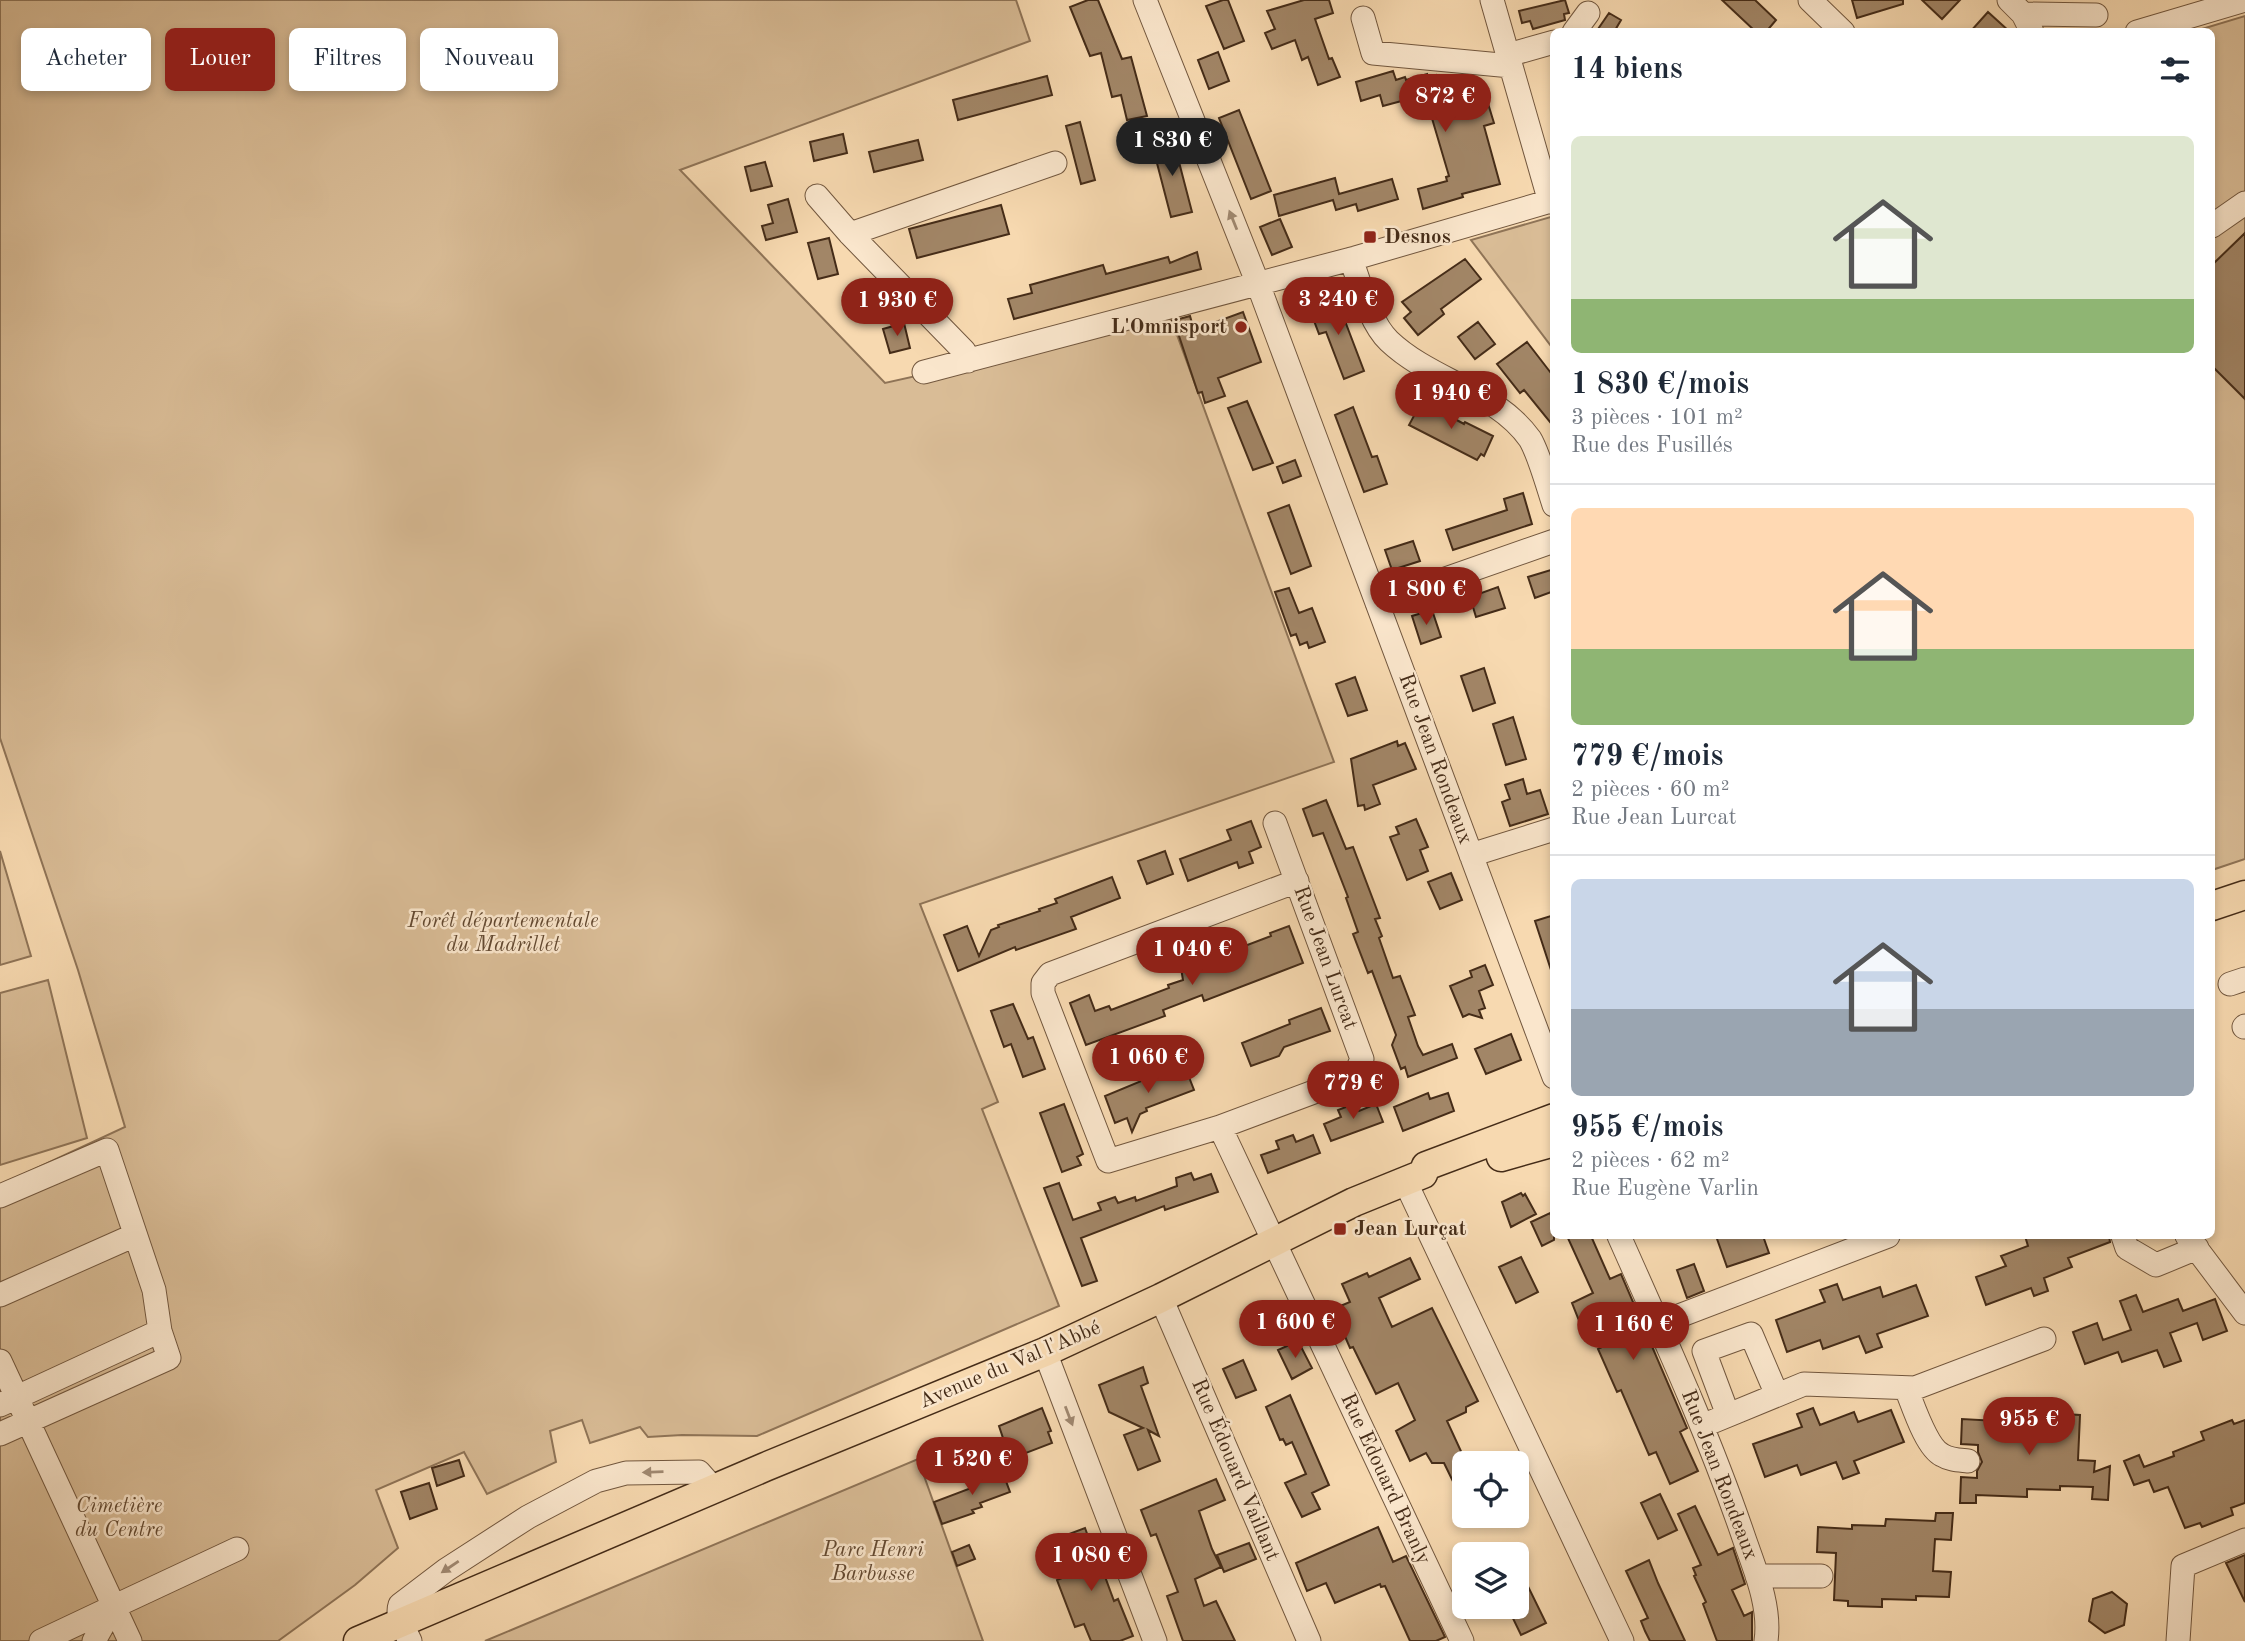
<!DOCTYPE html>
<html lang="fr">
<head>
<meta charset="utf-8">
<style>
  body { margin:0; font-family:"Old Standard TT",serif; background:#f6f6f7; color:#1f2937; height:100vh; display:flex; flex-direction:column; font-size:26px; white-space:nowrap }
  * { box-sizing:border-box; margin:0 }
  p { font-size:23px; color:#747a83 }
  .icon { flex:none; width:38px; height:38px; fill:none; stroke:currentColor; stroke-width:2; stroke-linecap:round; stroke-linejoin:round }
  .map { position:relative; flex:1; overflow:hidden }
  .sheet { position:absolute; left:1550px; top:28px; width:665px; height:1211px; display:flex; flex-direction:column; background:#fff; border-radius:10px; box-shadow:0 4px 10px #0003 }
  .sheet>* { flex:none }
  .banner { position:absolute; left:21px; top:28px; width:665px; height:63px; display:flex; gap:14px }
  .buttons { position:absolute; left:1452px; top:1451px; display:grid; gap:14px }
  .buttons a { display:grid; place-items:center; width:77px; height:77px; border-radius:10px; background:#fff; box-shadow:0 4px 10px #0003; font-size:35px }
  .price { position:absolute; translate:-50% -60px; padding:0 16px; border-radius:24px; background:#8f2418; color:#fff; font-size:23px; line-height:46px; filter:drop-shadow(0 2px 4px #0008) }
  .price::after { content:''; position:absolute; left:50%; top:42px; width:21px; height:16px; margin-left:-10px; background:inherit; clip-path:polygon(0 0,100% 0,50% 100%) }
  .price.current { background:#222; color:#fff }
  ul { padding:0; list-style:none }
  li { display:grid; align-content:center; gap:14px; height:371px; padding:0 21px }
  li+li { border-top:2px solid #e0e1e3 }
  li span { display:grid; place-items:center; height:217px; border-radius:10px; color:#555 }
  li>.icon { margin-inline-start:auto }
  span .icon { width:126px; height:126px; fill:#fffc; stroke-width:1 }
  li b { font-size:30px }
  h2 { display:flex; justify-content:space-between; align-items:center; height:84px; padding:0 21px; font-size:30px }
  .pill { padding:0 24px; border-radius:10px; background:#fff; box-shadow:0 4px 10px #0003; font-size:24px; line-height:63px }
  .pill.current { background:#8f2418; color:#fff }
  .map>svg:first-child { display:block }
  .green { fill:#d9bc96; stroke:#8f7457; stroke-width:2 }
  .building { fill:#a28667; stroke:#452c18; stroke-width:2 }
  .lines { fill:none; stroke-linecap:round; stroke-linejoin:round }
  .minor-casing { stroke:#72573e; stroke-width:25 }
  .major-casing { stroke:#452c18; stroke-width:31 }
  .minor { stroke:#fae6cc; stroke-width:23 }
  .major { stroke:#f7d9b0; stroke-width:28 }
  .oneway { fill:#a08972 }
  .poi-dot { fill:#8f2418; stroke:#fae6cc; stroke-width:2.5 }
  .labels { text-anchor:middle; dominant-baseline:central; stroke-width:5; stroke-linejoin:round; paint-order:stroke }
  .poi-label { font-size:21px; font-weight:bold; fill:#452c18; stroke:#fae6cc; text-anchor:start }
  .street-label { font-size:21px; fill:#452c18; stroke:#fae6cc }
  .park-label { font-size:21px; font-style:italic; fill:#634931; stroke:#fae6cc }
</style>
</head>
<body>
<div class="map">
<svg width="2245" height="1641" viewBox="0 0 2245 1641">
  <rect width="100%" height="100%" fill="#f7d9b0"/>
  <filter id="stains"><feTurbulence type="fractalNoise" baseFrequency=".00286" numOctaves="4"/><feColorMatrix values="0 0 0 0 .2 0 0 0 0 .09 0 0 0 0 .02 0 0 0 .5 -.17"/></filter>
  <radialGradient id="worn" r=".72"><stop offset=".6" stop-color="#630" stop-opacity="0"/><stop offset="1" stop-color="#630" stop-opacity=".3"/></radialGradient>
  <path class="green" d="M0,0H1016L1030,41L680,170L885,383L1059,344L1170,316L1334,762L920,904L998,1102L982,1109L1059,1306L757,1436L682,1435L648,1437L640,1427L590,1443L582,1420L550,1431L556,1462L487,1494L464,1452L376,1490L398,1548L355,1585L278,1641H0V1185L125,1127L78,970L0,738Z
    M2245,16V859L2212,870V32H2192Z
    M1554,216V350L1471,240Z
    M0,851L31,956L0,965Z
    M48,980L87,1138L0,1165V993Z
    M918,1459L983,1641H485Z"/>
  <path class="building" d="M1088,0H1098L1122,59L1131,57L1147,116L1127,120L1121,95L1112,97L1101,53L1090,56L1070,7Z
    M1223,0H1228L1244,41L1224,49L1206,6Z
    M1304,0H1329L1333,13L1315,19L1329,59L1332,58L1340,77L1318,85L1308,57L1302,60L1295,40L1272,49L1265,33L1275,29L1267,11Z
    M1565,0L1569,13L1564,14L1565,20L1533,29L1530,21L1522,23L1519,11Z
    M1722,0H1755L1776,20L1766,32H1756Z
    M1852,0H1903V4L1857,18Z
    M1922,0H1960L1942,19Z
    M1988,12L2010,32H1970Z
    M1609,13L1621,20L1614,32H1596Z
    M1218,52L1229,81L1209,89L1198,60Z
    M1393,71L1396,80L1405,77L1406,80L1427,74V77L1436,75L1446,109L1486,97L1494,123L1484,126L1500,184L1462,194L1463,197L1423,209L1418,189L1447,181L1446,177L1449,176L1431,115L1426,117L1420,96L1383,106L1380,95L1361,101L1356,82Z
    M1047,76L1052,95L958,120L953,100Z
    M1239,110L1271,191L1251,199L1219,118Z
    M1080,122L1095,180L1081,184L1066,126Z
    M843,134L847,153L814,161L810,142Z
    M1173,139L1192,212L1171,217L1152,144Z
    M918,140L923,160L874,172L869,152Z
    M765,162L772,186L751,191L745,167Z
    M1335,178L1339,194L1392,179L1398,199L1358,211L1356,204L1336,210L1333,200L1279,216L1274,195Z
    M788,199L797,232L766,240L762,226L773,223L768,205Z
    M1001,205L1009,234L917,258L909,229Z
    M1280,219L1292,247L1272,255L1260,227Z
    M2245,233V399L2212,366V265Z
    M829,238L838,274L818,279L808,243Z
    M1197,252L1201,269L1014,319L1008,299L1032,293L1030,285L1103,265L1106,274L1168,257L1170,263Z
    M1465,259L1481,279L1441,309L1444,314L1418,335L1404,318L1411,312L1402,302Z
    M871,288L877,312L857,317L850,293Z
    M1337,300L1364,371L1344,379L1326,332L1319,334L1310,310Z
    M1243,312L1261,362L1218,378L1225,396L1205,403L1202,392L1198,393L1178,333L1176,334L1172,321L1190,316L1194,330Z
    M1478,322L1495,344L1475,359L1458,337Z
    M904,323L910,348L890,353L883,329Z
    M1527,342L1554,377V427L1524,390L1520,393L1497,364Z
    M1247,401L1273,463L1253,470L1228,408Z
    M1422,401L1464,424L1465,422L1493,436L1484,456L1481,454L1477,460L1409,425Z
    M1353,407L1372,457L1377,456L1387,484L1364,492L1335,415Z
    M1295,460L1301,476L1283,483L1277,467Z
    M1523,493L1532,524L1453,550L1446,530L1507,510L1504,499Z
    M1289,505L1311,566L1291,574L1268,513Z
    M1413,541L1420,561L1392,570L1385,550Z
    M1554,569V591L1535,598L1528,577Z
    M1498,587L1505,608L1476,617L1470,597Z
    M1289,588L1299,613L1312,608L1325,642L1309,648L1307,642L1300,645L1296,634L1291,636L1275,592Z
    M1432,610L1441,637L1421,644L1412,616Z
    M1484,668L1495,703L1473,711L1461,676Z
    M1355,677L1367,710L1348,716L1336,684Z
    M1513,717L1526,759L1506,765L1493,724Z
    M1397,741L1398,746L1405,743L1416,769L1373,785L1380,804L1365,810L1364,805L1358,806L1351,759Z
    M1523,779L1527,794L1540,790L1548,814L1510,826L1502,802L1510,799L1505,785Z
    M1326,800L1346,849L1353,847L1380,918L1375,919L1382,936L1379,938L1393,978L1400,976L1415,1015L1408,1017L1418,1046L1423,1055L1452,1044L1457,1058L1408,1077L1405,1067L1401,1069L1392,1045L1396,1035L1372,971L1368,973L1353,934L1358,932L1346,898L1348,897L1323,833L1313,836L1303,809Z
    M1416,819L1428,847L1420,850L1428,871L1407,880L1390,837L1399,834L1396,827Z
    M1251,821L1261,847L1249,852L1253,863L1239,868L1237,862L1188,881L1180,859L1231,840L1227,830Z
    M1165,851L1173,874L1147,884L1138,861Z
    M1451,873L1462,900L1440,909L1428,882Z
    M1112,877L1120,898L1071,917L1076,929L1016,950L1015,947L958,971L944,935L967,926L979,956L991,930L999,927L998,925L1040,911L1039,909L1057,903L1055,899Z
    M1554,915V969L1551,970L1535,921Z
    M1289,926L1303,963L1204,1001L1202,995L1163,1010L1165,1016L1086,1045L1070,1003L1089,995L1095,1011L1109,1006L1111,1010L1169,988L1168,985L1183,980L1181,968L1198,962L1201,971L1237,958L1234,950L1271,936L1270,933Z
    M1485,965L1493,985L1479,991L1485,1008L1479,1010L1482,1018L1469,1014L1463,1017L1450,986L1472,977L1470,971Z
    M1013,1004L1028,1039L1033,1037L1045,1069L1023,1077L1011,1044L1004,1047L991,1011Z
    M1321,1008L1330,1031L1284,1047L1279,1056L1251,1066L1242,1043L1290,1024L1289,1020Z
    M1511,1034L1521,1060L1486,1074L1475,1049Z
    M1185,1067L1194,1090L1146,1108L1147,1111L1140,1114L1132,1132L1127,1118L1115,1123L1105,1096L1170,1069L1171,1072Z
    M1428,1093L1430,1099L1448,1093L1454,1111L1403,1131L1394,1107Z
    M1356,1103L1359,1111L1376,1104L1383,1122L1331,1141L1324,1124L1341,1117L1338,1110Z
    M1064,1104L1083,1154L1077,1157L1081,1165L1062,1172L1040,1113Z
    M1293,1135L1296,1142L1313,1135L1320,1153L1268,1173L1261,1155L1279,1149L1276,1141Z
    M1191,1173L1194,1180L1211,1174L1218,1192L1165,1210L1164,1206L1081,1238L1097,1281L1082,1286L1044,1188L1059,1183L1073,1220L1101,1210L1098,1203L1115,1197L1118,1203L1135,1197L1136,1201L1177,1186L1176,1178Z
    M1521,1193L1523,1196L1525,1194L1536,1214L1511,1227L1502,1202Z
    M1550,1213L1554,1224V1240L1542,1246L1531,1222Z
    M1567,1236H1591L1610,1279L1621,1274L1687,1428L1680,1432L1698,1471L1670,1484L1656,1452L1649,1455L1621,1390L1617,1392L1598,1349L1602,1347L1590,1318L1580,1323L1572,1303L1593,1293Z
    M1716,1236H1763L1769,1253L1727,1267Z
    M2025,1236H2109L2110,1242L2068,1258L2072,1267L2044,1278L2048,1291L2034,1296L2031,1288L1986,1305L1976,1277L2006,1266L2001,1256L2028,1246Z
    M1521,1257L1538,1292L1516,1303L1499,1267Z
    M1410,1258L1420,1279L1379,1298L1392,1327L1432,1308L1478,1401L1466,1407V1412L1447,1421L1465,1460V1506L1444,1463H1432L1426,1453L1410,1461L1396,1431L1415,1420L1398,1383L1376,1394L1353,1347L1350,1348L1333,1309L1350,1302L1342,1284L1367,1273L1369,1277Z
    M1694,1264L1704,1291L1687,1298L1677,1270Z
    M1837,1284L1843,1300L1880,1287L1883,1297L1916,1285L1928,1316L1877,1334L1882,1347L1866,1353L1859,1336L1823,1349L1820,1340L1787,1352L1776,1320L1825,1302L1820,1290Z
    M2136,1295L2143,1312L2178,1299L2183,1311L2215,1299L2227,1331L2203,1340L2197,1323L2170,1333L2181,1361L2164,1367L2157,1350L2122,1362L2118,1352L2085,1364L2073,1332L2097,1323L2103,1340L2131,1330L2120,1301Z
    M1298,1341L1312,1368L1292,1379L1278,1350Z
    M1243,1360L1256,1390L1236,1398L1223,1369Z
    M1143,1367L1148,1383L1141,1386L1159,1436L1148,1430L1160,1461L1138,1470L1124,1435L1143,1428L1109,1412L1099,1385Z
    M1290,1395L1329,1485L1312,1493L1320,1509L1302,1517L1285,1483L1306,1474L1292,1442L1286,1445L1283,1439L1280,1440L1266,1407Z
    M1042,1408L1051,1431L1048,1432L1052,1443L1010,1459L999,1426Z
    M1813,1408L1820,1425L1854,1412L1858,1422L1891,1410L1904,1442L1854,1461L1859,1473L1843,1479L1836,1462L1801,1475L1797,1465L1765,1477L1753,1444L1802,1427L1797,1414Z
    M2030,1410L2063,1411V1414L2080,1415L2078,1460L2095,1461L2094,1472L2110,1466L2108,1500L2092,1499L2093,1487L2060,1486V1490L2027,1489V1497L1976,1495V1503H1960L1961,1477L1977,1478V1471L1982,1462L1978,1452V1445L1961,1444L1962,1419L1997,1421V1417L2030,1418Z
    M2232,1420L2234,1424L2245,1420V1503L2231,1508L2233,1515L2202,1527L2200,1523L2185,1528L2168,1487L2154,1492L2149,1480L2134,1485L2124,1461L2139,1455L2144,1467L2174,1456L2173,1452L2204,1440L2201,1432Z
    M459,1460L464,1476L437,1486L432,1468Z
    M1001,1468L1010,1492L980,1503L982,1507L972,1510L974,1513L942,1524L934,1502L974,1487L971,1480Z
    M1216,1479L1225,1500L1199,1511L1212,1549L1221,1567L1195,1579L1204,1606L1216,1601L1235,1641H1183L1167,1596L1178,1592L1156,1534L1151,1536L1141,1510Z
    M429,1483L437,1509L410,1519L401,1492Z
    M1660,1494L1677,1530L1658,1539L1641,1503Z
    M1695,1506L1718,1555L1733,1548L1745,1584L1732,1590L1744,1616L1752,1612V1641H1717L1703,1604L1706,1602L1694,1576L1696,1575L1693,1568L1701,1565L1678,1514Z
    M1936,1513H1953L1951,1540L1935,1539L1933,1571L1951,1572L1949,1597L1916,1596V1600L1882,1599V1607L1848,1606V1601L1834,1600L1836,1553L1817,1552L1818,1527L1852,1529V1525L1885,1526L1886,1519L1935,1521Z
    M1378,1527L1393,1562L1406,1556L1445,1637L1436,1641H1410L1385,1586L1381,1587L1380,1584L1335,1603L1326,1583L1307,1591L1296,1563Z
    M1085,1528L1102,1575L1104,1574L1114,1601L1118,1599L1133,1636L1120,1641H1091L1084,1624L1075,1627L1057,1580L1075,1573L1061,1537Z
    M1249,1543L1256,1559L1224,1572L1217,1555Z
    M969,1545L975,1559L957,1566L952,1552Z
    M2245,1555V1602L2226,1563Z
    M1649,1560L1658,1583L1685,1641H1650L1645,1631L1641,1621L1648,1618L1626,1571Z
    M1517,1564L1546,1623L1521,1635L1507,1606H1517Z
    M2112,1592L2127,1604L2124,1625L2105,1633L2089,1621L2093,1599Z"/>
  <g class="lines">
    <defs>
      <path id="minor" d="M1145,0L1258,284L1554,1077
        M1492,0L1550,202
        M1810,0L1843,32
        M2009,0L2023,14L2032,32
        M2023,14L2096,15
        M1363,18L1373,53L1511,66
        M1574,32L1588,13
        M2137,32L2245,0
        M1508,55L1554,42
        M817,196L850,234L964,351L968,361
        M2212,226L2245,203
        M850,234L1055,163
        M1351,259C1360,284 1370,323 1389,341C1431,381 1496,391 1530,439C1539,454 1548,487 1554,505
        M924,372L1355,258L1554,200
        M1377,603L1554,541
        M1275,823L1362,1059L1354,1077L1220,1127L1462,1641
        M1471,855L1554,829
        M2230,984L2245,979
        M2244,1027L2245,1026
        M1220,1127L1108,1161L1043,993V983L1050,974L1297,881
        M1405,1181L1622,1641
        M0,1196L107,1150L154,1290L160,1331L169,1358L0,1434
        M1619,1236C1663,1335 1709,1435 1744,1538C1755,1570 1771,1606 1766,1641
        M2123,1236L2127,1248L2156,1265L2197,1248
        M2187,1236L2245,1313
        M0,1295L135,1235
        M1161,1298L1309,1641
        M1658,1324L1888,1236
        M1045,1352L1155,1641
        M0,1361L130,1641
        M1906,1388C1913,1405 1926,1447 1942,1455C1950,1460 1959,1460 1968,1461
        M0,1405L160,1331
        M1728,1415L1704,1351L1751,1334L1777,1395
        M1702,1426L1804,1384L1915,1388L2044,1339
        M1757,1576H1821
        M41,1641L113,1607
        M94,1641L113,1607L237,1549
        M410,1641C405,1630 396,1617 400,1605L446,1570L528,1517L596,1481L626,1473L699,1472L714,1489
        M2178,1641L2183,1566L2245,1540"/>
      <path id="major" d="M2212,906L2245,895
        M1501,1157L1554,1142
        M358,1641L765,1467L1045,1352L1161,1298L1354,1202L1423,1174L1426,1166L1554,1118"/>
    </defs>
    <use href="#minor" class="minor-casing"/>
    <use href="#major" class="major-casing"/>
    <use href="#minor" class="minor"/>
    <use href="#major" class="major"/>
  </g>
  <defs><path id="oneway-solid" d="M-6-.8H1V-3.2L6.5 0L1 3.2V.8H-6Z" transform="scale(1.75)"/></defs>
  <g class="oneway">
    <use href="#oneway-solid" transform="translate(1233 220) rotate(-112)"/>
    <use href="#oneway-solid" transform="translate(1069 1416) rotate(69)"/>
    <use href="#oneway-solid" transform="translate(653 1472) rotate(178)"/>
    <use href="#oneway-solid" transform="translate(450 1567) rotate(146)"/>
  </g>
  <g class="poi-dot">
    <rect x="1363" y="230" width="14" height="14" rx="3.5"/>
    <circle cx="1241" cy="327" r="7"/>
    <rect x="1333" y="1222" width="14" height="14" rx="3.5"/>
  </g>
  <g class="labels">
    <g class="poi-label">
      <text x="1384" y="237">Desnos</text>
      <text x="1227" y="327" text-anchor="end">L'Omnisport</text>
      <text x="1354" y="1229">Jean Lurçat</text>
    </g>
    <g class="street-label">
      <text transform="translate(1435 759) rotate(70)">Rue Jean Rondeaux</text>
      <text transform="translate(1325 958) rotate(70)">Rue Jean Lurcat</text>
      <text transform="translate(1010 1365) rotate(-23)">Avenue du Val l'Abbé</text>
      <text transform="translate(1235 1470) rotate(67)">Rue Édouard Vaillant</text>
      <text transform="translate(1719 1475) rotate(69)">Rue Jean Rondeaux</text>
      <text transform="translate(1385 1479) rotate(65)">Rue Edouard Branly</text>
    </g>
    <g class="park-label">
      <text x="503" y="921">Forêt départementale<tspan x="503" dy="24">du Madrillet</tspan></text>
      <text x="119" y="1506">Cimetière<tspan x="119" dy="24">du Centre</tspan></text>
      <text x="873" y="1550">Parc Henri<tspan x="873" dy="24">Barbusse</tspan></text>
    </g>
  </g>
  <rect width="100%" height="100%" filter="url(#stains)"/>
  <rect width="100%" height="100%" fill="url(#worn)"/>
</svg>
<div class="buttons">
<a><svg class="icon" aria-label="locate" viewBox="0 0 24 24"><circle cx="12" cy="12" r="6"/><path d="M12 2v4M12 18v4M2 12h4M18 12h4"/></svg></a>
<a><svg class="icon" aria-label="layers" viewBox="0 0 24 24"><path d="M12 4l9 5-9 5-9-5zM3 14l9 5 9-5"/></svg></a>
</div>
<b class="price" style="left:1445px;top:134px">872 €</b>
<b class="price current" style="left:1172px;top:178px">1 830 €</b>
<b class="price" style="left:1338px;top:337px">3 240 €</b>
<b class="price" style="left:897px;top:338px">1 930 €</b>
<b class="price" style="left:1451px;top:431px">1 940 €</b>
<b class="price" style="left:1426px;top:627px">1 800 €</b>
<b class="price" style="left:1192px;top:987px">1 040 €</b>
<b class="price" style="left:1148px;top:1095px">1 060 €</b>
<b class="price" style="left:1353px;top:1121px">779 €</b>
<b class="price" style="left:1295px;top:1360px">1 600 €</b>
<b class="price" style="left:1633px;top:1362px">1 160 €</b>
<b class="price" style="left:2029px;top:1457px">955 €</b>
<b class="price" style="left:972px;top:1497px">1 520 €</b>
<b class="price" style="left:1091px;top:1593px">1 080 €</b>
<div class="banner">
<a class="pill">Acheter</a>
<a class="pill current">Louer</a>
<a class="pill">Filtres</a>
<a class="pill">Nouveau</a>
</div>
<section class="sheet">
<h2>14 biens<svg class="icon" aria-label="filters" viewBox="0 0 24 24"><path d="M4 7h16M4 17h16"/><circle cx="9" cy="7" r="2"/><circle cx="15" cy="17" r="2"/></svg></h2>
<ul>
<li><span style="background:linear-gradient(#dfe7d0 75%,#8fb573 0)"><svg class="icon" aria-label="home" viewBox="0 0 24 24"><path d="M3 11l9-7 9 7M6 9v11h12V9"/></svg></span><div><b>1 830 €/mois</b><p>3 pièces · 101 m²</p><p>Rue des Fusillés</p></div></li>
<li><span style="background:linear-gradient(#ffd9b3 65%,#8fb573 0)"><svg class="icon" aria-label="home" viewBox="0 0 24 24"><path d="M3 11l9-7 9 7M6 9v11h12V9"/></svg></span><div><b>779 €/mois</b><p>2 pièces · 60 m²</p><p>Rue Jean Lurcat</p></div></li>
<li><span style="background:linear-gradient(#c9d6e8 60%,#9aa5b1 0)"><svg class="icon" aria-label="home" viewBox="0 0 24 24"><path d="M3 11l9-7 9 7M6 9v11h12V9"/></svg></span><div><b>955 €/mois</b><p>2 pièces · 62 m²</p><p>Rue Eugène Varlin</p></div></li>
</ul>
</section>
</div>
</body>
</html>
